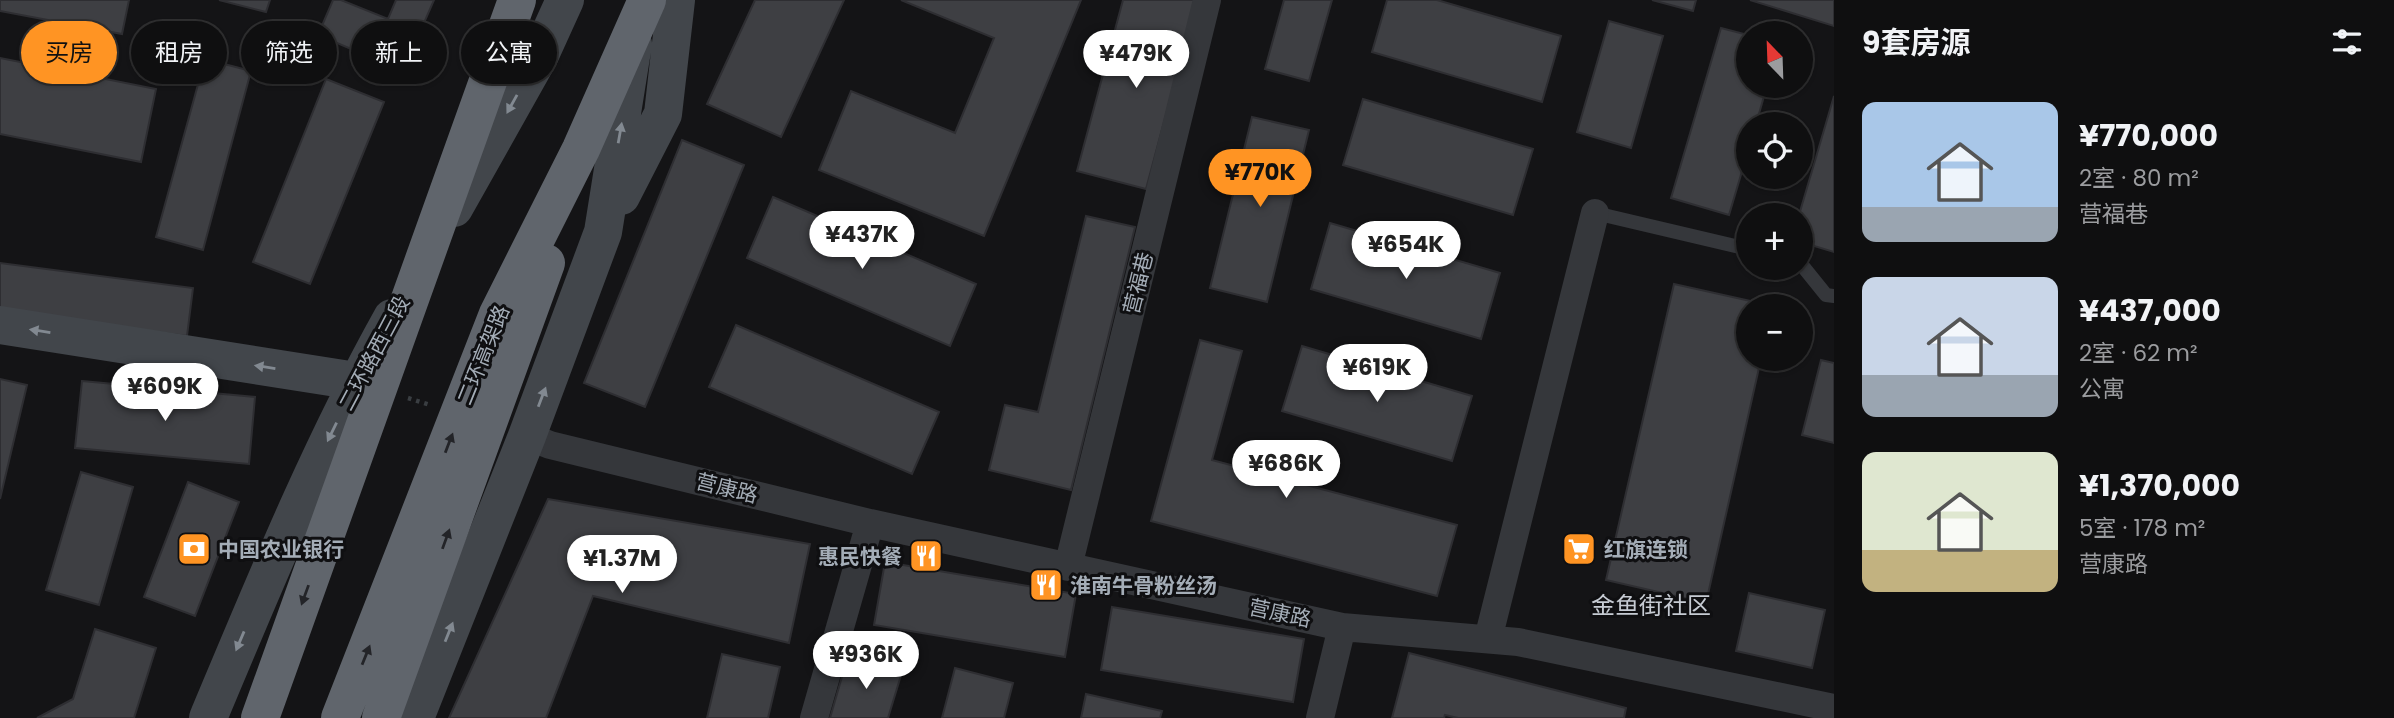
<!DOCTYPE html>
<html lang="zh">
<head>
<meta charset="utf-8">
<style>
  body { margin:0; font-family:Poppins,"Noto Sans SC",sans-serif; background:#181819; color:#f1f3f6; height:100vh; display:flex; flex-direction:column; font-size:26px; white-space:nowrap }
  * { box-sizing:border-box; margin:0 }
  p { font-size:23px; color:#9b9c9f }
  .icon { flex:none; width:38px; height:38px; fill:none; stroke:currentColor; stroke-width:2; stroke-linecap:round; stroke-linejoin:round }
  .map { position:relative; flex:1; overflow:hidden }
  .sheet { display:flex; flex-direction:column; background:#0f0f10; width:560px }
  .sheet>* { flex:none }
  .top-card { position:absolute; left:21px; top:21px; width:665px; height:63px; display:flex; gap:14px }
  .needle { width:46px; rotate:337deg }
  .controls { position:absolute; left:1736px; top:21px; display:grid; gap:14px }
  .controls a { display:grid; place-items:center; width:77px; height:77px; border-radius:50%; background:#0f0f10; box-shadow:0 2px 5px #0004,0 0 0 2px #2f2f30; font-size:35px }
  .price { position:absolute; translate:-50% -60px; padding:0 16px; border-radius:24px; background:#fff; color:#222; font-size:23px; line-height:46px; filter:drop-shadow(0 2px 4px #0008) }
  .price::after { content:''; position:absolute; left:50%; top:42px; width:21px; height:16px; margin-left:-10px; background:inherit; clip-path:polygon(0 0,100% 0,50% 100%) }
  .price.selected { background:#ff9423; color:#111 }
  ul { padding:0; list-style:none }
  li { display:flex; align-items:center; gap:21px; height:175px; padding:0 28px }
  li span { display:grid; place-items:center; flex:none; width:196px; height:140px; border-radius:14px; color:#555 }
  li>.icon { margin-inline-start:auto }
  span .icon { width:84px; height:84px; fill:#fffc; stroke-width:1 }
  li b { font-size:30px }
  h2 { display:flex; justify-content:space-between; align-items:center; height:84px; padding:0 28px; font-size:30px }
  .pill { padding:0 24px; border-radius:32px; background:#0f0f10; box-shadow:0 2px 5px #0004,0 0 0 2px #2f2f30; font-size:24px; line-height:63px }
  .pill.selected { background:#ff9423; color:#111 }
  main { display:flex; flex:1; min-height:0 }
  .map>svg:first-child { display:block }
  .building { fill:#3e3f43; stroke:#2e2e32; stroke-width:2 }
  .lines { fill:none; stroke-linecap:round; stroke-linejoin:round }
  .path { stroke:#3a3e42; stroke-width:4.5; stroke-dasharray:3.5 5; stroke-linecap:butt }
  .lane { stroke:#35373b; stroke-width:14 }
  .street { stroke:#35373b; stroke-width:28 }
  .secondary { stroke:#42464b; stroke-width:38 }
  .highway { stroke:#60656c; stroke-width:38 }
  .oneway { fill:#828991 }
  .oneway2 { fill:#232428 }
  .labels { text-anchor:middle; dominant-baseline:central; stroke-width:6; stroke-linejoin:round; paint-order:stroke }
  .street-label { font-size:21px; fill:#a4adb7; stroke:#0f0f11 }
  .poi-label { font-size:21px; font-weight:bold; fill:#a4adb7; stroke:#0f0f11; text-anchor:start }
  .quarter-label { font-size:24px; fill:#c6cbd3; stroke:#0f0f11 }
</style>
</head>
<body>
<main>
<div class="map">
<svg width="1834" height="718" viewBox="0 0 1834 718">
  <rect width="100%" height="100%" fill="#141416"/>
  <path class="building" d="M0,0H129L122,34L0,11Z
    M219,0H270L266,12Z
    M333,0H341L388,19L396,0H434L403,71L318,35Z
    M755,0H844L781,137L707,104Z
    M901,0H1081L984,236L819,170L851,91L955,133L994,38Z
    M1123,0H1197L1146,189L1077,171Z
    M1284,0H1332L1309,81L1265,69Z
    M1387,0H1437L1561,36L1542,102L1372,52Z
    M1652,0H1696L1693,11Z
    M1750,0H1834V26Z
    M1609,21L1663,36L1631,148L1577,132Z
    M1721,28L1748,35V86H1767L1756,124H1748V151L1729,215L1671,198Z
    M0,58L156,89L141,162L0,134Z
    M205,59L251,71L203,250L156,237Z
    M326,79L384,102L310,284L253,262Z
    M1834,96V252L1801,242L1799,215Z
    M1363,99L1533,149L1513,215L1343,165Z
    M1252,117L1309,130L1267,302L1210,288Z
    M682,140L744,165L645,407L584,383Z
    M773,197L976,284L950,346L747,258Z
    M1086,216L1135,227L1071,490L989,470L1005,405L1038,412Z
    M1330,223L1500,273L1481,339L1311,289Z
    M0,263L193,288L187,336L0,312Z
    M1674,284L1773,306H1748V359H1761L1706,603L1606,580Z
    M736,325L939,412L912,474L709,387Z
    M1200,340L1242,351L1212,460L1457,525L1437,596L1151,521Z
    M1302,346L1472,396L1452,461L1282,411Z
    M1821,360L1834,363V443L1802,435Z
    M0,379L27,385L0,499Z
    M82,381L255,397L249,464L75,448Z
    M81,472L133,487L99,605L46,590Z
    M188,482L239,502L195,616L144,597Z
    M548,499L810,544L789,643L593,596L546,718H449Z
    M885,562L1076,594L1065,657L874,625Z
    M1749,593L1825,610L1812,668L1736,651Z
    M1112,607L1304,639L1293,702L1101,670Z
    M95,629L156,648L134,718H37L73,699Z
    M1409,653L1626,708L1624,718H1458L1445,715L1444,718H1392Z
    M722,654L780,667L768,718H707Z
    M848,656L902,672L888,718H830Z
    M955,668L1013,683L1004,718H942Z
    M1086,694L1162,711L1160,718H1081Z"/>
  <g class="lines">
    <path class="path" d="M408,398L430,405"/>
    <path class="lane" d="M1595,213L1748,249
      M1801,264L1826,295L1834,296"/>
    <path class="street" d="M527,436L550,445L870,523L1342,627L1518,642L1834,708
      M1068,567L1207,0
      M1488,639L1595,213
      M814,718L870,523
      M1320,718L1342,627"/>
    <path class="secondary" d="M621,196L663,114L676,0
      M454,208L540,55L565,0
      M0,325L356,381
      M208,718C265,582 320,447 392,318
      M415,718L527,436L603,232L633,44"/>
    <path class="highway" d="M260,718L517,0
      M340,718L498,314L581,149L647,0
      M381,718L546,263"/>
  </g>
  <defs><path id="oneway-solid" d="M-6-.8H1V-3.2L6.5 0L1 3.2V.8H-6Z" transform="scale(1.75)"/></defs>
  <g class="oneway">
    <use href="#oneway-solid" transform="translate(512 104) rotate(119)"/>
    <use href="#oneway-solid" transform="translate(620 133) rotate(-80)"/>
    <use href="#oneway-solid" transform="translate(40 331) rotate(-171)"/>
    <use href="#oneway-solid" transform="translate(265 367) rotate(-171)"/>
    <use href="#oneway-solid" transform="translate(542 397) rotate(-69)"/>
    <use href="#oneway-solid" transform="translate(332 432) rotate(116)"/>
    <use href="#oneway-solid" transform="translate(449 632) rotate(-68)"/>
    <use href="#oneway-solid" transform="translate(240 641) rotate(113)"/>
  </g>
  <g class="oneway2">
    <use href="#oneway-solid" transform="translate(449 443) rotate(-69)"/>
    <use href="#oneway-solid" transform="translate(446 539) rotate(-70)"/>
    <use href="#oneway-solid" transform="translate(305 595) rotate(110)"/>
    <use href="#oneway-solid" transform="translate(366 655) rotate(-68)"/>
  </g>
  <defs>
    <symbol id="bank-square" viewBox="-11 -11 22 22"><rect x="-9" y="-9" width="18" height="18" rx="4" fill="#ff9423" stroke="#0f0f11"/><path d="M-6-4H6V4H-6ZM0-2.3a2.3 2.3 0 1 0 0 4.6a2.3 2.3 0 1 0 0-4.6Z" fill="#fff"/></symbol>
    <symbol id="supermarket-square" viewBox="-11 -11 22 22"><rect x="-9" y="-9" width="18" height="18" rx="4" fill="#ff9423" stroke="#0f0f11"/><path d="M-6-5.5h2.5l.6 2H6L4.5 2H-2.5L-4.4-4H-6ZM-1.5 3.2a1.3 1.3 0 1 0 .1 0ZM3 3.2a1.3 1.3 0 1 0 .1 0Z" fill="#fff"/></symbol>
    <symbol id="restaurant-square" viewBox="-11 -11 22 22"><rect x="-9" y="-9" width="18" height="18" rx="4" fill="#ff9423" stroke="#0f0f11"/><path d="M-5-6h1v4h1v-4h1v4h1v-4h1v5L-1.5 .5V6h-2V.5L-5-1ZM5-6V6H3V1.5H1.5Q1.5-4 5-6Z" fill="#fff"/></symbol>
  </defs>
  <g fill-rule="evenodd">
    <use href="#bank-square" x="175" y="530" width="38" height="38"/>
    <use href="#supermarket-square" x="1560" y="530" width="38" height="38"/>
    <use href="#restaurant-square" x="907" y="537" width="38" height="38"/>
    <use href="#restaurant-square" x="1027" y="566" width="38" height="38"/>
  </g>
  <g class="labels">
    <g class="street-label">
      <text transform="translate(1138 283) rotate(-76)">营福巷</text>
      <text transform="translate(374 353) rotate(-62)">二环路西三段</text>
      <text transform="translate(483 355) rotate(-68)">二环高架路</text>
      <text transform="translate(727 488) rotate(14)">营康路</text>
      <text transform="translate(1280 613) rotate(12)">营康路</text>
    </g>
    <g class="poi-label">
      <text x="218" y="549">中国农业银行</text>
      <text x="1604" y="549">红旗连锁</text>
      <text x="902" y="556" text-anchor="end">惠民快餐</text>
      <text x="1070" y="585">淮南牛骨粉丝汤</text>
    </g>
    <g class="quarter-label">
      <text x="1651" y="605">金鱼街社区</text>
    </g>
  </g>
</svg>
<div class="controls">
<a><svg class="needle" viewBox="-14 -14 28 28"><path d="M0-13l5 13h-10z" fill="#e53935"/><path d="M0 13l5-13h-10z" fill="#9b9c9f"/></svg></a>
<a><svg class="icon" aria-label="locate" viewBox="0 0 24 24"><circle cx="12" cy="12" r="6"/><path d="M12 2v4M12 18v4M2 12h4M18 12h4"/></svg></a>
<a>+</a>
<a>−</a>
</div>
<b class="price" style="left:1136px;top:90px">¥479K</b>
<b class="price selected" style="left:1260px;top:209px">¥770K</b>
<b class="price" style="left:862px;top:271px">¥437K</b>
<b class="price" style="left:1406px;top:281px">¥654K</b>
<b class="price" style="left:1377px;top:404px">¥619K</b>
<b class="price" style="left:165px;top:423px">¥609K</b>
<b class="price" style="left:1286px;top:500px">¥686K</b>
<b class="price" style="left:622px;top:595px">¥1.37M</b>
<b class="price" style="left:866px;top:691px">¥936K</b>
<div class="top-card">
<a class="pill selected">买房</a>
<a class="pill">租房</a>
<a class="pill">筛选</a>
<a class="pill">新上</a>
<a class="pill">公寓</a>
</div>
</div>
<section class="sheet">
<h2>9套房源<svg class="icon" aria-label="filters" viewBox="0 0 24 24"><path d="M4 7h16M4 17h16"/><circle cx="9" cy="7" r="2"/><circle cx="15" cy="17" r="2"/></svg></h2>
<ul>
<li><span style="background:linear-gradient(#a9c7e8 75%,#9aa5b1 0)"><svg class="icon" aria-label="home" viewBox="0 0 24 24"><path d="M3 11l9-7 9 7M6 9v11h12V9"/></svg></span><div><b>¥770,000</b><p>2室 · 80 m²</p><p>营福巷</p></div></li>
<li><span style="background:linear-gradient(#c9d6e8 70%,#9aa5b1 0)"><svg class="icon" aria-label="home" viewBox="0 0 24 24"><path d="M3 11l9-7 9 7M6 9v11h12V9"/></svg></span><div><b>¥437,000</b><p>2室 · 62 m²</p><p>公寓</p></div></li>
<li><span style="background:linear-gradient(#dfe7d0 70%,#c2b280 0)"><svg class="icon" aria-label="home" viewBox="0 0 24 24"><path d="M3 11l9-7 9 7M6 9v11h12V9"/></svg></span><div><b>¥1,370,000</b><p>5室 · 178 m²</p><p>营康路</p></div></li>
</ul>
</section>
</main>
</body>
</html>
